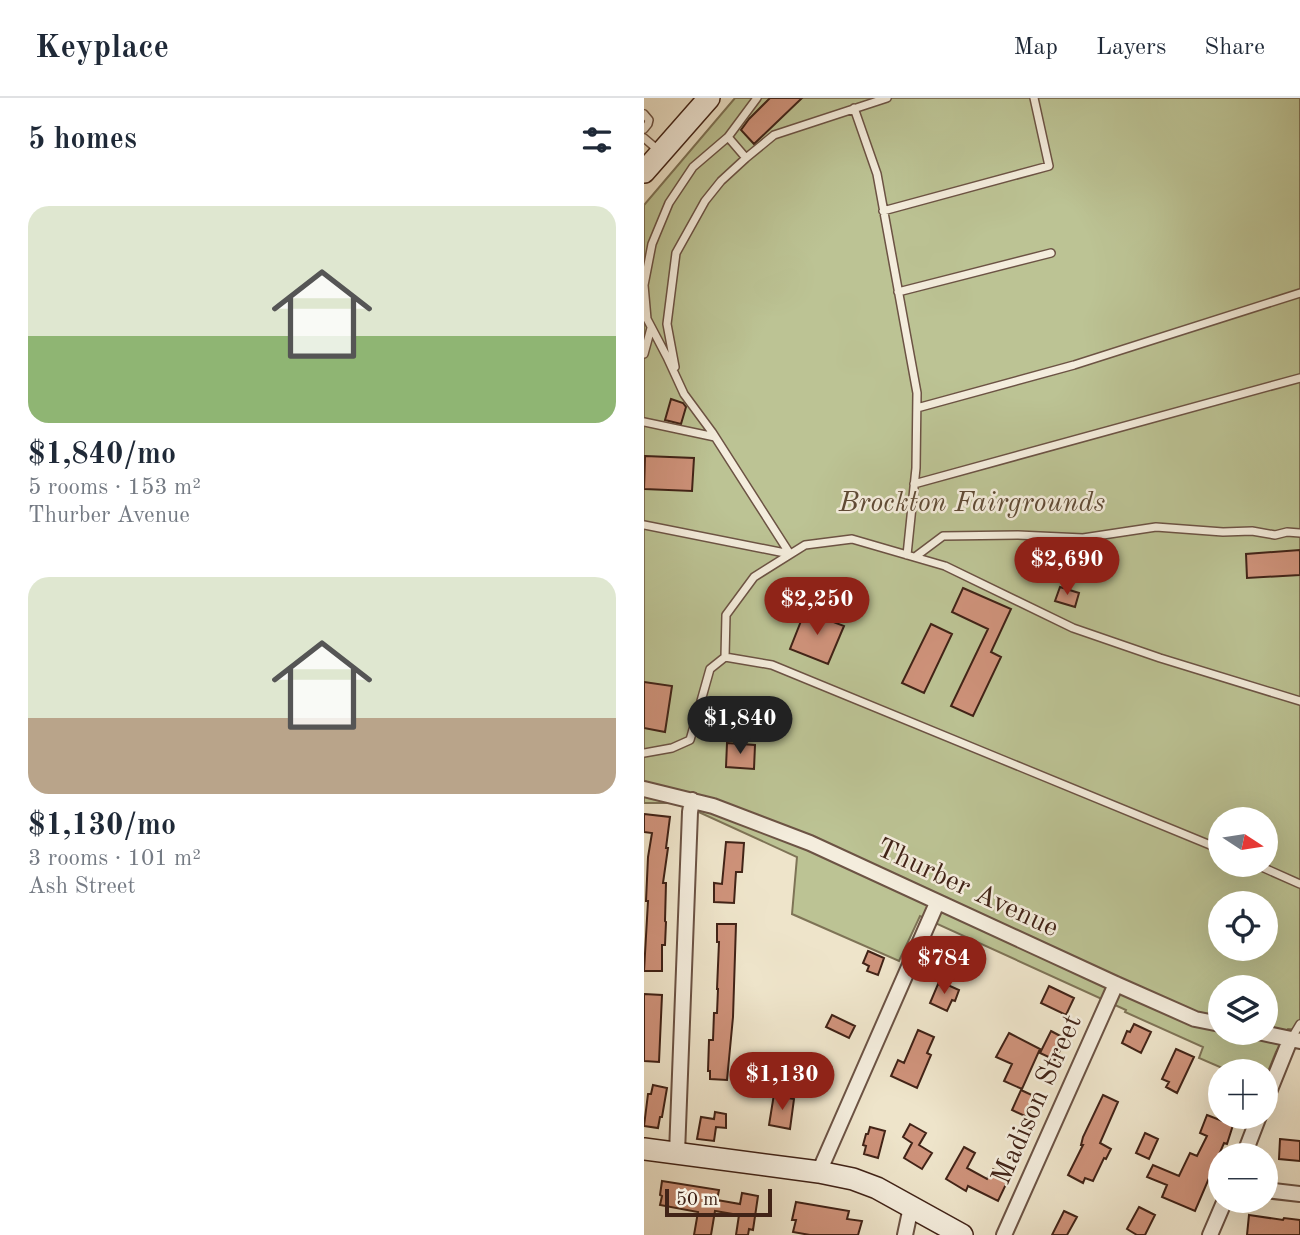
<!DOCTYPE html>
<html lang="en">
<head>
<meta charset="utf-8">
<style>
  body { margin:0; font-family:"Old Standard TT",serif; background:#f6f6f7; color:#1f2937; height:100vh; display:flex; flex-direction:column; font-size:26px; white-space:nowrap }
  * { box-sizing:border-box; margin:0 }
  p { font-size:23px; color:#747a83 }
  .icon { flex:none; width:38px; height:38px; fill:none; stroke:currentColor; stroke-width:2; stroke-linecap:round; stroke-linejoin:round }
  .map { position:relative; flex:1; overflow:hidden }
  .side { display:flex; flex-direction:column; background:#fff; width:644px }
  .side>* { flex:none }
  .needle { width:46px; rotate:102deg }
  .buttons { position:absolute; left:564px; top:709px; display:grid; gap:14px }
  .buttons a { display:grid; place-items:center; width:70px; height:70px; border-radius:50%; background:#fff; box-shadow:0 7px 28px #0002; font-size:35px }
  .scale { position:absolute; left:21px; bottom:18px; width:107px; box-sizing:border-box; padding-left:7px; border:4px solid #412317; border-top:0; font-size:19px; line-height:24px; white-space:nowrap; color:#412317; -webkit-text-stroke:5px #f4eddd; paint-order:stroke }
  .price { position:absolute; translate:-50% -60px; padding:0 16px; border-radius:24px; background:#8f2418; color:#fff; font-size:23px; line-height:46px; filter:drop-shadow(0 2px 4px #0008) }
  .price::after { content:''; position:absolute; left:50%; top:42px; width:21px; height:16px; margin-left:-10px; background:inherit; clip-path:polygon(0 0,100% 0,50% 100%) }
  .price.selected { background:#222; color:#fff }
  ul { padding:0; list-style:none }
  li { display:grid; align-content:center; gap:14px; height:371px; padding:0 28px }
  li span { display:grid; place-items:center; height:217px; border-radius:21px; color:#555 }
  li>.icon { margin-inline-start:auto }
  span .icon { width:126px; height:126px; fill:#fffc; stroke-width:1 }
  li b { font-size:30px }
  h2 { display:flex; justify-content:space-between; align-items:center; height:84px; padding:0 28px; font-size:30px }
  header { display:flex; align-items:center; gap:42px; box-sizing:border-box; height:98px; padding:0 35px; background:#fff; border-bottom:2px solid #e0e1e3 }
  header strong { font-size:33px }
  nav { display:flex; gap:38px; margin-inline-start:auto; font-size:24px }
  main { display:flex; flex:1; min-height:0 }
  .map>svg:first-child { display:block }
  .green { fill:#bcc394; stroke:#7e7356; stroke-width:2; fill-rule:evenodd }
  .building { fill:#ce927a; stroke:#412317; stroke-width:2 }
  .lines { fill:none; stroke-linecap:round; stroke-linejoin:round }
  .lane-casing { stroke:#6c5344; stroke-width:10 }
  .street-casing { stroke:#6c5344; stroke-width:18 }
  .secondary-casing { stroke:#412317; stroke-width:24 }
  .lane { stroke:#f4eddd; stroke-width:7 }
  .street { stroke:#f4eddd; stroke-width:14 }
  .secondary { stroke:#f4eddd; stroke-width:21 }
  .labels { text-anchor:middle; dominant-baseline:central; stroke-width:5; stroke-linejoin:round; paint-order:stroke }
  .park-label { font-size:28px; font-style:italic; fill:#604b36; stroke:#f4eddd }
  .street-label { font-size:28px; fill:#412317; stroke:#f4eddd }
</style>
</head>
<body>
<header>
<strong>Keyplace</strong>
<nav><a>Map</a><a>Layers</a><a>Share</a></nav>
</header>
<main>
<section class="side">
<h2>5 homes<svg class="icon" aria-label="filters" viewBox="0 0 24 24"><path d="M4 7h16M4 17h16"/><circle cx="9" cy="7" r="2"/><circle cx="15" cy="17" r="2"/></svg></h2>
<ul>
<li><span style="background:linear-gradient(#dfe7d0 60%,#8fb573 0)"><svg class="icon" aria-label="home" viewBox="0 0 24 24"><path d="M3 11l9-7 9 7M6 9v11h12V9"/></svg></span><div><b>$1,840/mo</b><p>5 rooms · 153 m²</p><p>Thurber Avenue</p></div></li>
<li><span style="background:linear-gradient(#dfe7d0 65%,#b9a48a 0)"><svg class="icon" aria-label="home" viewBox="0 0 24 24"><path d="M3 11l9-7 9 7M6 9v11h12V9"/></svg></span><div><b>$1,130/mo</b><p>3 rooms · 101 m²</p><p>Ash Street</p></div></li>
</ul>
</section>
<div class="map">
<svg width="656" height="1137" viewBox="0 0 656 1137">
  <rect width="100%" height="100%" fill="#eee4ca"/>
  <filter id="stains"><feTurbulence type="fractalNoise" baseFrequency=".00286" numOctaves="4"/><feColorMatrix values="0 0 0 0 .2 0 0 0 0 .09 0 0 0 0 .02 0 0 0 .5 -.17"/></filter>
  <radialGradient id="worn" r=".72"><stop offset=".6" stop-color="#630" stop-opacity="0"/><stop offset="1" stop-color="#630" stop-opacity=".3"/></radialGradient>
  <path class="green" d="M91,0H656V932L644,931L632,954L621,981V973H585L555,960L559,949L481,914L482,912L276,818L255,863L148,816L153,759L35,705H0V107ZM576,721H621V766H576ZM576,805H621V850H576ZM576,889H621V934H576Z"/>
  <path class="building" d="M126,0H158L110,46L97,32L105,21Z
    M27,301L39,305L42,309L37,326L21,322Z
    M1,358L50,360L48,393L0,391Z
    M656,452V477L603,480L602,456Z
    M416,489L435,495L431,509L411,503Z
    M319,490L367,511L347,554L357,559L329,618L307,608L344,531L308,514Z
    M161,513L200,528L184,566L146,551Z
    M287,526L308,536L280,595L258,585Z
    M0,584L28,588L21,634L0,630Z
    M83,645L111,647L110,671L82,669Z
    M0,716L26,719L22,750H24L19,785H22L21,823L22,824L21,847H18V873H0L4,803H2L4,759L8,735L0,734Z
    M82,744L100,745L98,774H92L90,805L70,804V785L78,786Z
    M73,826H92L89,919L83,982L66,981V973H64L65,942H69L70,915H73L74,891H73L75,844H73Z
    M314,842L331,851L329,856L337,860L330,874L321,870L320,872L303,862Z
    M224,853L240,860L234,877L223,873L225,868L219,865Z
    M297,884L315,892L311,903L308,902L303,913L286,905L294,886L296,887Z
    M405,888L430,900L422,917L397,905Z
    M0,896L18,897L15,964L0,963Z
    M188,917L211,928L205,940L182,929Z
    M490,926L507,934L497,955L478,945L483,933L486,934Z
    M274,932L290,939L283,955L287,957L273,990L247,978L254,962L260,965Z
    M407,933L422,941L411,962L396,955Z
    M365,935L396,951L378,991L360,983L368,966L352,959Z
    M532,951L550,959L533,995L522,989L525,984L518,981Z
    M121,966L135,969L132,986L118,983Z
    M9,987L23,990L18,1019H16L14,1030L0,1028L4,996H7Z
    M377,992L392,999L383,1019L368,1012Z
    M130,996L145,998L144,1000L150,1001L146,1031L125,1027Z
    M459,997L474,1004L456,1045L467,1051L462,1061L460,1060L449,1083L441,1080L439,1085L424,1077L439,1047H437L439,1039Z
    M71,1014L82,1016V1030L72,1029L70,1043L53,1041L57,1019L70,1021Z
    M563,1017L589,1027L583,1046L580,1045L551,1113L518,1099L523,1087L503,1079L509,1067L535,1078L546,1055L553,1058L563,1038L556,1035Z
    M266,1026L282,1035L275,1047L288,1055L278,1071L260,1060L268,1045L259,1039Z
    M226,1029L241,1033L234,1060L220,1056L222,1048L219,1047L222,1036H224Z
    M501,1035L514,1041L505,1061L492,1055Z
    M636,1041L656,1043V1063L635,1061Z
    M320,1049L331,1055L323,1070L343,1081L349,1071L365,1080L354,1103L324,1088L322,1093L302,1081Z
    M18,1083L75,1092L73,1102L96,1106L98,1095L114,1098L109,1132L105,1131L104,1137H92L95,1117L71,1113L67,1137H50L54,1114L16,1107L18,1098L16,1097Z
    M152,1104L205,1113L203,1121L218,1123L214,1137H166L149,1134L152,1122H148Z
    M495,1109L511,1117L501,1137H493L483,1131Z
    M420,1113L433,1119L423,1137H408Z
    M605,1117L639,1122L640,1120L656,1122V1137H603Z"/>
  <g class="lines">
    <defs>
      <path id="lane" d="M113,0L84,39L102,60L130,37L243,0
        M210,10L233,76L273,295L272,370L263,457
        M0,16L5,22L4,26L0,31
        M84,39L49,69L25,105L8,146L0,187L3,221L23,259L40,296L68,334L146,456
        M0,40L14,52
        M239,113L405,68L390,0
        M254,194L407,155
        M0,256L7,230
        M31,269L23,226L32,155L61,103L77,83L102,60
        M273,310L430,267L656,195
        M0,324L71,339
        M270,386L656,280
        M0,427L146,456
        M271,459L299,438L374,437L439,440L512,429L579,434L608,433L631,437L643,434L656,435
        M81,559L82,517L110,479L161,447L208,441L301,468L429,530L516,560L656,603
        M0,655L28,650L46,642L66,571L81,559L128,567L576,751
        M611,766L656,786
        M647,941L656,926"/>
      <path id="street" d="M0,691L69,708L166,745L472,886L551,921L576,926
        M614,934L656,943
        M621,1004L646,942
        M33,1055L46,714L48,702
        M600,1057L615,1018
        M175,1074L293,805
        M621,1092L656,1096
        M261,1137L267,1109
        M360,1137L472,886
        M566,1137L581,1102"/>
      <path id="secondary" d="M0,74L65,0
        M0,1051L175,1074L209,1081L233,1090L318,1137"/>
    </defs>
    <use href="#lane" class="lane-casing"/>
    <use href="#street" class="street-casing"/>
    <use href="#secondary" class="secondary-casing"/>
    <use href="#lane" class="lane"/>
    <use href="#street" class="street"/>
    <use href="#secondary" class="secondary"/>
  </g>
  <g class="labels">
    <g class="park-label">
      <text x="328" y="406">Brockton Fairgrounds</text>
    </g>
    <g class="street-label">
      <text transform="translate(323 791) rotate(25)">Thurber Avenue</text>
      <text transform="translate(394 1002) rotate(-66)">Madison Street</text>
    </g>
  </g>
  <rect width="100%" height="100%" filter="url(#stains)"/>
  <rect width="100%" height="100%" fill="url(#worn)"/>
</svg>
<div class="buttons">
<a><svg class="needle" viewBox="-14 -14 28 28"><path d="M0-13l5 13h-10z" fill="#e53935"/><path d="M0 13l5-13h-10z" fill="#747a83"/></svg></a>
<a><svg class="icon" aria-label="locate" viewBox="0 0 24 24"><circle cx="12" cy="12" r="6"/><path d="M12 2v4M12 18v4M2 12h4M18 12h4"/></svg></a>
<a><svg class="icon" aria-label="layers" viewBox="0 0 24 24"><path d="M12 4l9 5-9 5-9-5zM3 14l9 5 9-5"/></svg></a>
<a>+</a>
<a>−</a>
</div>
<div class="scale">50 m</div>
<b class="price" style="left:423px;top:499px">$2,690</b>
<b class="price" style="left:173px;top:539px">$2,250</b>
<b class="price selected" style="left:96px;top:658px">$1,840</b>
<b class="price" style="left:300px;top:898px">$784</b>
<b class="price" style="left:138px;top:1014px">$1,130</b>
</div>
</main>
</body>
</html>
